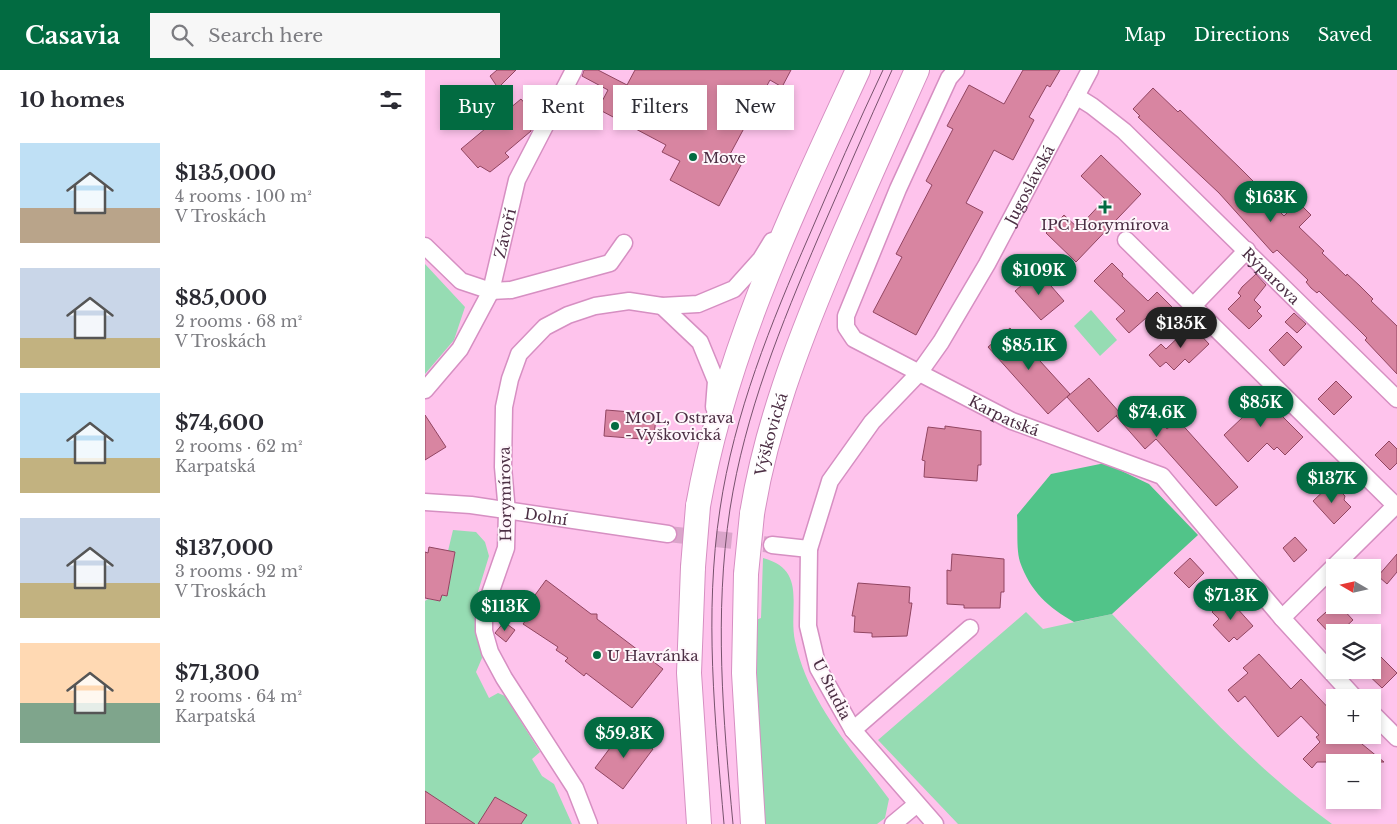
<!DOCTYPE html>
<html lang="en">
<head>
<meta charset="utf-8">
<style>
  body { margin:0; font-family:"Libre Baskerville",serif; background:#f7f7f7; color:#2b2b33; height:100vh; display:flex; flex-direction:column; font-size:19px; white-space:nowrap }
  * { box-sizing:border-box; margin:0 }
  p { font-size:16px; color:#7c7c81 }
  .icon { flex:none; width:28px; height:28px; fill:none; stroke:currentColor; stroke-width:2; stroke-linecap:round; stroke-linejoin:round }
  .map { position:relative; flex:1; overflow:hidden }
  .details { display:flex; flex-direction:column; background:#fff; width:425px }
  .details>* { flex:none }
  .banner { position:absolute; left:15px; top:15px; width:475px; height:45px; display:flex; gap:10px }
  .needle { width:32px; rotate:279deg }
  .tools { position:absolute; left:901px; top:489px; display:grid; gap:10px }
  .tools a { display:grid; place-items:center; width:55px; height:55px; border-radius:0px; background:#fff; box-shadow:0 2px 8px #0003; font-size:25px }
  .price { position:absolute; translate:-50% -42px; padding:0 11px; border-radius:18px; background:#026b41; color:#fff; font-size:16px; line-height:32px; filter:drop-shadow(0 1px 2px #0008) }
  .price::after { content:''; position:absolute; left:50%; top:30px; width:15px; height:11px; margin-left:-8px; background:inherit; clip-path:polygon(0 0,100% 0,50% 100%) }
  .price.current { background:#222; color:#fff }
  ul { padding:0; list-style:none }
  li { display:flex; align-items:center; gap:15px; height:125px; padding:0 20px }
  li span { display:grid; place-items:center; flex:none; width:140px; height:100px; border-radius:0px; color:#555 }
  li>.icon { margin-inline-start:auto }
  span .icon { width:60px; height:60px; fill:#fffc; stroke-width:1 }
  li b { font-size:21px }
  h2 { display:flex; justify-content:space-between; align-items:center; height:60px; padding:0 20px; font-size:21px }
  .chip { padding:0 18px; border-radius:0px; background:#fff; box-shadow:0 2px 8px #0003; font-size:18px; line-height:45px }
  .chip.current { background:#026b41; color:#fff }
  header { display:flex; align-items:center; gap:30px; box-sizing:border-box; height:70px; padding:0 25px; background:#026b41; color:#fff }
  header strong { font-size:24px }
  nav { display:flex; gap:28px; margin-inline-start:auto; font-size:18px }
  .search { width:350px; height:45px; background:#f7f7f7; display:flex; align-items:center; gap:12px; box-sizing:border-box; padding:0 18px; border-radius:0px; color:#7c7c81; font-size:19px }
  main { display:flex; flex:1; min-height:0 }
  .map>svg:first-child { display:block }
  .green { fill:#96dcb3 }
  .forest { fill:#51c489 }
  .building { fill:#d885a1; stroke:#914561 }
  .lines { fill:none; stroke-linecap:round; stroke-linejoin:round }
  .street-tunnel { stroke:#daa5ca; stroke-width:16; stroke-dasharray:16 8; stroke-linecap:butt }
  .street-casing { stroke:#d68fc2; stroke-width:19 }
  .secondary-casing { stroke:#d68fc2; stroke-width:26 }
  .street { stroke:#fff; stroke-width:16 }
  .secondary { stroke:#fff; stroke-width:24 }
  .tram { stroke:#77526c; stroke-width:1 }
  .secondary-bridge-casing { stroke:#d68fc2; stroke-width:26; stroke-linecap:butt }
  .secondary-bridge { stroke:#fff; stroke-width:24 }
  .poi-dot { fill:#026b41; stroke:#fef6fb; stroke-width:2 }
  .labels { text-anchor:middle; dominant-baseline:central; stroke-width:4; stroke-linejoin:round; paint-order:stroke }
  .poi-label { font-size:15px; fill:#4c2f44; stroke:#fef6fb; text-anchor:start }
  .street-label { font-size:15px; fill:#4c2f44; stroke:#fef6fb }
</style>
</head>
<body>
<header>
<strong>Casavia</strong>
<div class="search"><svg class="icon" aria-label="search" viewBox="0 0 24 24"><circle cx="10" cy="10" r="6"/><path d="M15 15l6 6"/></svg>Search here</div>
<nav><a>Map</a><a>Directions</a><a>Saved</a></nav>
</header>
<main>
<section class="details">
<h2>10 homes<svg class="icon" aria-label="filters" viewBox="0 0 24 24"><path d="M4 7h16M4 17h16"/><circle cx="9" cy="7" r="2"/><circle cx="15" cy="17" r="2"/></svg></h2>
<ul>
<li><span style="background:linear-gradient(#bfe0f5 65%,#b9a48a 0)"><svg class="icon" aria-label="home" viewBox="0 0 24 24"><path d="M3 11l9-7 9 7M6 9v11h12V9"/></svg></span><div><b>$135,000</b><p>4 rooms · 100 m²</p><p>V Troskách</p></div></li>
<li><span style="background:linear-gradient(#c9d6e8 70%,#c2b280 0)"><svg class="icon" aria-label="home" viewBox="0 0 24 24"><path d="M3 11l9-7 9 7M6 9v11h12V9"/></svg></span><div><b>$85,000</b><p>2 rooms · 68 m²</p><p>V Troskách</p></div></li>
<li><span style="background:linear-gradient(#bfe0f5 65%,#c2b280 0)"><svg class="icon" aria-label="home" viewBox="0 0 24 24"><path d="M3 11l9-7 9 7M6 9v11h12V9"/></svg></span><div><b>$74,600</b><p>2 rooms · 62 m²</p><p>Karpatská</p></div></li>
<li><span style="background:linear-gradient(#c9d6e8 65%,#c2b280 0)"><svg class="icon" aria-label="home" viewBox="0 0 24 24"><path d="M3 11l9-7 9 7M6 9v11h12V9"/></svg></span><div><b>$137,000</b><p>3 rooms · 92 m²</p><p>V Troskách</p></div></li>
<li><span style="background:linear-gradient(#ffd9b3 60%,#7fa58c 0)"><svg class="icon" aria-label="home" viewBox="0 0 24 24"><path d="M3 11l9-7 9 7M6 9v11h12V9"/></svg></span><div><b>$71,300</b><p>2 rooms · 64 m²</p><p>Karpatská</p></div></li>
</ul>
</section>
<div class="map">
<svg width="972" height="754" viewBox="0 0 972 754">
  <rect width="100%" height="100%" fill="#fec3ec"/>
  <path class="green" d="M0,194L40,237L29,270L0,304Z
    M666,240L692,270L675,286L649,256Z
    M28,460L51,462L60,472L64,486L48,538L57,588L51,602L64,628L73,623L80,626L115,682L107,689L117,706L129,714L147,754H0V531L3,529L15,531L17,525L22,526L30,483L23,481Z
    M338,488C383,500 363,537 370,571C383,633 428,680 464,729L460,748L452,754H338L328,551L336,548Z
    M601,542L618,559L687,544C757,617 824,694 907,754H533L453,670Z"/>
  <path class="forest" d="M680,393L724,414L773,465L687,544L649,552C624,538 605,521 595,492C591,479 593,459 592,445L626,404Z"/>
  <path class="building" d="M72,0H91L73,18L65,6Z
    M159,0H173L202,15L210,0H366L357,17L345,10L303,88L316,95L294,136L245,110L255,91L237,82L241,75L173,39L183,20L157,6Z
    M598,0H635L625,17L622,15L604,47L609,50L588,90L569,80L541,133L558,142L491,265L448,242L477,187L471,184L507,115L501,111L528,59L522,56L544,15L579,34Z
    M728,18L753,42L755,40L817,100L829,112L827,114L859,146L873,132L886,145L874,157L899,181L897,183L921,206L922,204L935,216L948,229L946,231L972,256V304L940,270L942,268L935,261L894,221L892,223L886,218L881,212L883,210L852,180L848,183L794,123L713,47L715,46L708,39Z
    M96,29L110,45L105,49L106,61L80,83L84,87L65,102L55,96L53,98L36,79Z
    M676,85L716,124L651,192L621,163L639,145L653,158L680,129L656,106Z
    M687,193L698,204L697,206L723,231L732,222L747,237L731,253L727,248L724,251L721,248L704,263L691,249L700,241L669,211Z
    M613,201L639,231L616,250L590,221Z
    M831,204L841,215L829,230L836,237L832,241L837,246L824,259L803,239L816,226L813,223L817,217Z
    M869,243L881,254L872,263L860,252Z
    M766,255L784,274L764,293L760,289L749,300L741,292L735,297L724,285L736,274L741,279Z
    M585,258L645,324L623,344L563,277Z
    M862,262L877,277L859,296L844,280Z
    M664,308L695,343L713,326L742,359L753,350L813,417L791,436L731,369L720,379L691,346L692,345L673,362L642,327Z
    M911,311L927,327L909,345L893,329Z
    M829,318L878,367L860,385L852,377L849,380L842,373L823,392L799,365L818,347L809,338Z
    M181,340L231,344L229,370L179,366Z
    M0,345L21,377L0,390Z
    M520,356L556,361V395H553L552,411L499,407L500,391L497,390L503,357L520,359Z
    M964,371L972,379V393L965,400L950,385Z
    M905,415L911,422H916L920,426L919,430L926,437L909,454L888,431Z
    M870,467L882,480L869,492L858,478Z
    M4,477L30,482L22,526L17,525L15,531L0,528V482L3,483Z
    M527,484L579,489V522H576L575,538H539V535L522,534V500L526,501Z
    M972,484V502L962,514L953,506Z
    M765,488L779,503L764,518L749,503Z
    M121,510L166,544H172V549L238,599L207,638L161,603L159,606L140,591L143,588L131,580L133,577L98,554L108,541L102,536Z
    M433,513L485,517L484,533H487L482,566L447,567V563L429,562L430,546H427Z
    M802,527L828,556L812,570L809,567L804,572L788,555L794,549L787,542Z
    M909,535L912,539L915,536L928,550L915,562H910V569L892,550Z
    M79,552L90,560L81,572L70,563Z
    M948,579L972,603L957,618L938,600H948Z
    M834,584L866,619L876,609L910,645V665H926L959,692H892L887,698L878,689L895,672L891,667L894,665L876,646L853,667L820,626L813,632L803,620L823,603L818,598Z
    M200,658L228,679L198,719L170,698Z
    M0,721L50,754H0Z
    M70,727L102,745L96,754H53Z"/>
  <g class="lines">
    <path class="street-tunnel" d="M243,464L347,475"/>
    <defs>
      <g id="street">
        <path id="s1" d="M531,0L524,8L473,119L421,246V257L429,269L587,351L737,406L857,548L930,628"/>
        <path id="s2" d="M651,26L667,36L699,61L972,329"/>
        <path d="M701,170L972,437"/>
        <path d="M0,176L36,211L66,221L86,220L185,193L199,173"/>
        <path d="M237,236L275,272L291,311L289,337"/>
        <path d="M768,236L822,180"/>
        <path id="s3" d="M0,320L35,279L66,221L92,110L149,0"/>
        <path id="s4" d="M0,432L46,435L243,464"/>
        <path d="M347,475L384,479"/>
        <path d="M857,548L972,434"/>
        <path d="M948,644L972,668"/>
        <path d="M428,660L545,558"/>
        <path d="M164,754L150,718L79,608L65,582L59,561V541L81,478L82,442L78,397L79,337L85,309L94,284L120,257L143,245L170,236L204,231L237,236L273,234L309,219L336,189L347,171"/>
        <path d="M468,754L492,734"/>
        <path id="s5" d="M510,754L428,660L393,598L383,556L384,479L405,411L447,352L494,303L516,272L562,194L665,0"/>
      </g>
      <g id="secondary">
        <path d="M273,436C300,282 368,141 433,0"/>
        <path id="s6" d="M327,444C341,357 372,276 406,195C434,129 463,65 492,0"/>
        <path d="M268,497L264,603L274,754"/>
        <path d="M321,504L319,603L328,754"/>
      </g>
    </defs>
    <use href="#street" class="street-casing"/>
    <use href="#secondary" class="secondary-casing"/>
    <use href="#street" class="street"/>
    <use href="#secondary" class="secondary"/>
    <path class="tram" d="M299,754C290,649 279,544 295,439C309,344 346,253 384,166C408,110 432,55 458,0
      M308,754C298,649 289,544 305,439C320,343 356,255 394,166C418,111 442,55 467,0"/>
    <defs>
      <path id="secondary-bridge" d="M268,497L273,436
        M321,504L327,444"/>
    </defs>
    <use href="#secondary-bridge" class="secondary-bridge-casing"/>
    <use href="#secondary-bridge" class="secondary-bridge"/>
  </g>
  <g class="poi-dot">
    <circle cx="268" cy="87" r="5"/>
    <path d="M677.5 129.5h5v5h5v5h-5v5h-5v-5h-5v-5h5z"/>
    <circle cx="190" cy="356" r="5"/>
    <circle cx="172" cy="585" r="5"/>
  </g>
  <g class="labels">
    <g class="poi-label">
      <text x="278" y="87">Move</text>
      <text x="680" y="154" text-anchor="middle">IPC Horymírova</text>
      <text x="200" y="347">MOL, Ostrava<tspan x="200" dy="17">- Vyškovická</tspan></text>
      <text x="182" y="585">U Havránka</text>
    </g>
    <g class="street-label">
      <text stroke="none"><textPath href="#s5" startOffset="746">Jugoslávská</textPath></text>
      <text stroke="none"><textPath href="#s3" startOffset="179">Závoří</textPath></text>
      <text stroke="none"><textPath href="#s2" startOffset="266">Rýparova</textPath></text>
      <text stroke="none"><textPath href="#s1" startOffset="464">Karpatská</textPath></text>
      <text stroke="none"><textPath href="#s6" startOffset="82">Výškovická</textPath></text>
      <text transform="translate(80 424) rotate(-91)">Horymírova</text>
      <text stroke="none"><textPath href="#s4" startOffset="122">Dolní</textPath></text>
      <text transform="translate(407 619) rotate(63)">U Studia</text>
    </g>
  </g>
</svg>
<div class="tools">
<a><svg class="needle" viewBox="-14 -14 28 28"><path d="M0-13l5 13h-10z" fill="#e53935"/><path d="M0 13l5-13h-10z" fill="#7c7c81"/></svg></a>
<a><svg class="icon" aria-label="layers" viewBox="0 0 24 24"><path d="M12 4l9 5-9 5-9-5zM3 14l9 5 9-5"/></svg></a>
<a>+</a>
<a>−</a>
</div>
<b class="price" style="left:846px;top:153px">$163K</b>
<b class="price" style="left:614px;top:226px">$109K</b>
<b class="price current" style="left:756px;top:279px">$135K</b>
<b class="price" style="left:604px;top:301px">$85.1K</b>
<b class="price" style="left:836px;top:358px">$85K</b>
<b class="price" style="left:732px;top:368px">$74.6K</b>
<b class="price" style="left:907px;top:434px">$137K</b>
<b class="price" style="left:806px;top:551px">$71.3K</b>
<b class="price" style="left:80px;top:562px">$113K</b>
<b class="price" style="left:199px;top:689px">$59.3K</b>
<div class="banner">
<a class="chip current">Buy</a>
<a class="chip">Rent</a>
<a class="chip">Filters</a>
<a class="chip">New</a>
</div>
</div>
</main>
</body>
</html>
